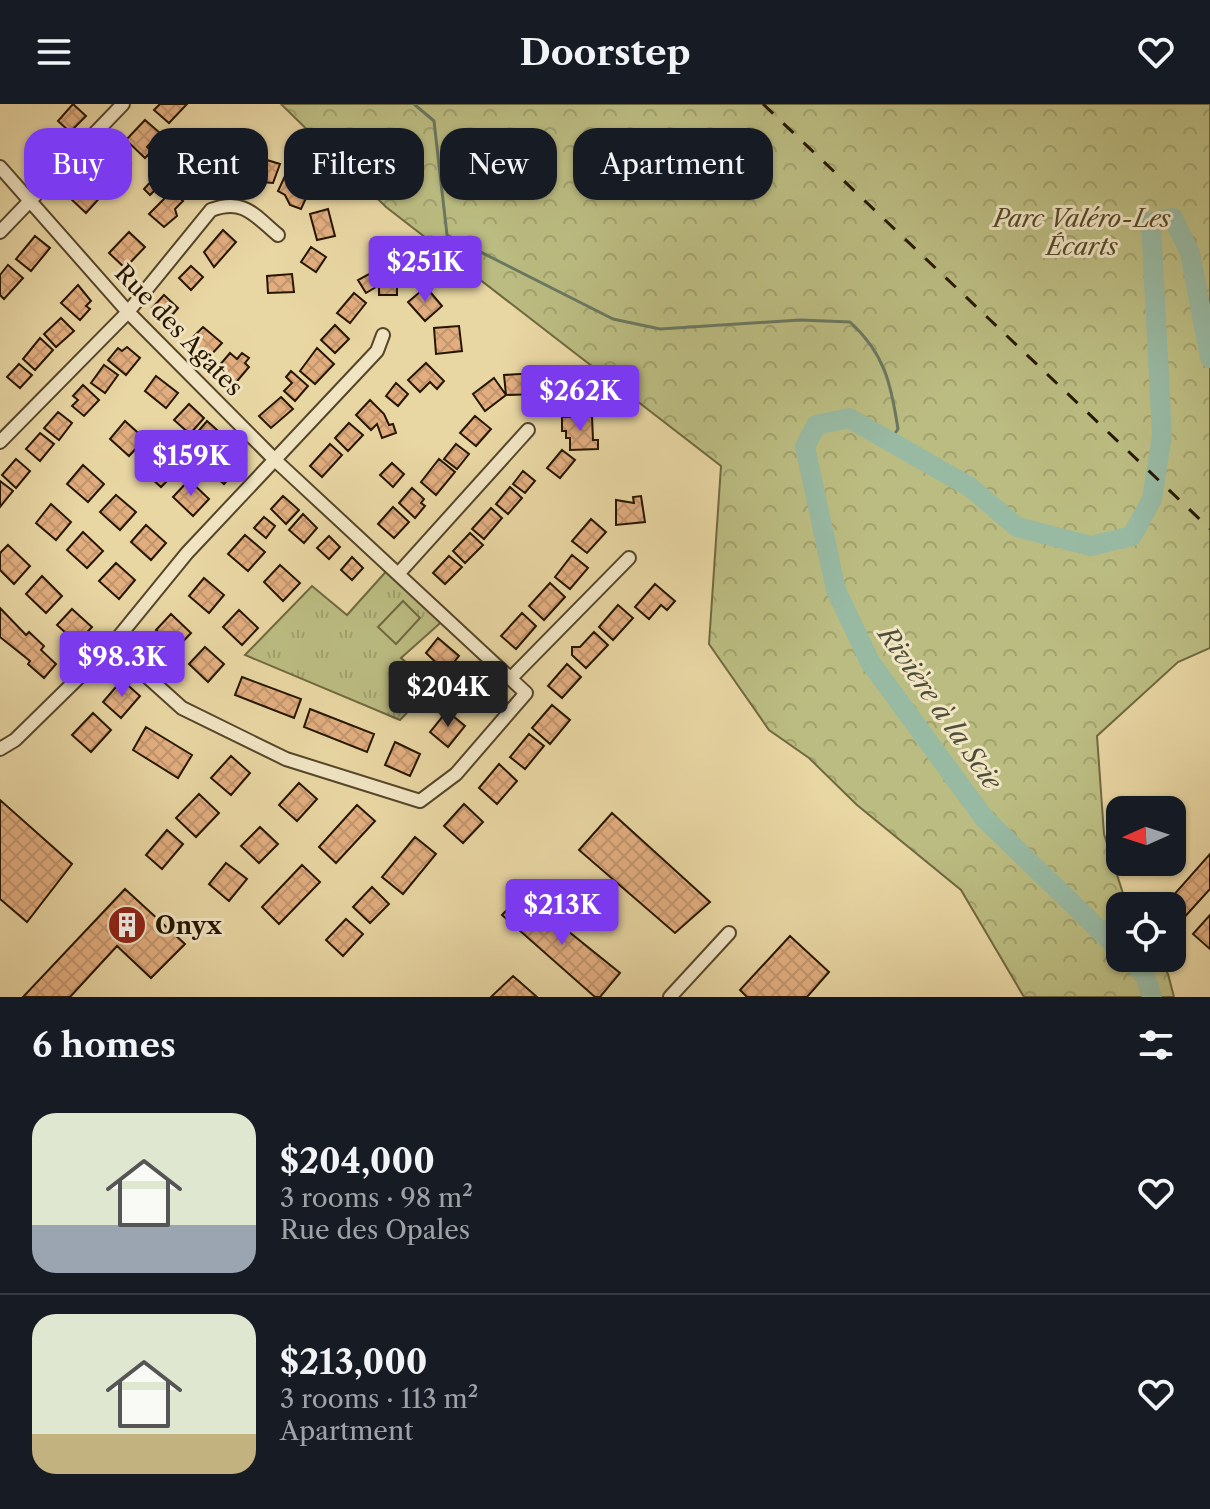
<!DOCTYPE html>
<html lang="en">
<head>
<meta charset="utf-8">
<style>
  body { margin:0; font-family:"Libre Caslon Text",serif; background:#242831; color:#f1f3f6; height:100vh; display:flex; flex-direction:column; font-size:30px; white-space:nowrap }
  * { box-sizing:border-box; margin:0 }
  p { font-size:26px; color:#9ea1a6 }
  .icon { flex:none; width:44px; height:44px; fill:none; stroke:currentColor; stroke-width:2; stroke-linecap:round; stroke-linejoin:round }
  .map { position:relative; height:893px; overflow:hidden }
  .drawer { display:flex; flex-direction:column; background:#171b24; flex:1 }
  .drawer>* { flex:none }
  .guide { position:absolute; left:24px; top:24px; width:800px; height:72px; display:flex; gap:16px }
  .needle { width:52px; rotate:267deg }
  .tools { position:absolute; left:1106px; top:692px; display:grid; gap:16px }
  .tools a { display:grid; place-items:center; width:80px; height:80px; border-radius:16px; background:#171b24; box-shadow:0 2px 6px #0004; font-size:40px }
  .price { position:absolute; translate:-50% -68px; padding:0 18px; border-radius:8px; background:#7c3aed; color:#fff; font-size:26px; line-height:52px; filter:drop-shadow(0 2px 4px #0008) }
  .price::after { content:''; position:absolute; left:50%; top:48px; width:24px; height:18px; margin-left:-12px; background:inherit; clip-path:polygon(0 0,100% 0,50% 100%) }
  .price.current { background:#222; color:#fff }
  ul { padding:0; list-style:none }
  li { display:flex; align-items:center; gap:24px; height:200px; padding:0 32px }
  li+li { border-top:2px solid #363941 }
  li span { display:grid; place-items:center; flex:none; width:224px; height:160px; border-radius:24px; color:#555 }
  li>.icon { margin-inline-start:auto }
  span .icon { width:96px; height:96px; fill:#fffc; stroke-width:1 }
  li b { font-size:34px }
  h2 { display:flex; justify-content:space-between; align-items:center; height:96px; padding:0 32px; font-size:34px }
  .tag { padding:0 28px; border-radius:24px; background:#171b24; box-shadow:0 2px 6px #0004; font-size:28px; line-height:72px }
  .tag.current { background:#7c3aed; color:#fff }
  header { display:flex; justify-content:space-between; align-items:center; height:104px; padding:0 32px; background:#171b24; font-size:36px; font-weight:700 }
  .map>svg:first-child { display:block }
  .grass { fill:url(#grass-tufts); stroke:#706940; stroke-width:2 }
  .forest { fill:url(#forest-crowns); stroke:#706940; stroke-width:2 }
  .garden { fill:#bbbc81; stroke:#706940; stroke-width:2 }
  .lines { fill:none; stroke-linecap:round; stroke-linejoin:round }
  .stream { stroke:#6a7861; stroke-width:3 }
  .river { stroke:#98b9a2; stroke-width:20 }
  .building { fill:url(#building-cross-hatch); stroke:#261600; stroke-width:2 }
  .minor-casing { stroke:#564629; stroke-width:16 }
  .minor { stroke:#f0e4c3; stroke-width:12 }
  .rail { stroke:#261600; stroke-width:3; stroke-dasharray:14 14; stroke-linecap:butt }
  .labels { text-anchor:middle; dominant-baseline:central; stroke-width:6; stroke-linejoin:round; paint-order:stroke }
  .park-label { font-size:24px; font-style:italic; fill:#534827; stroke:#f0e4c3 }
  .street-label { font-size:24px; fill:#261600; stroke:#f0e4c3 }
  .poi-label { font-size:24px; font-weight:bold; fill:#261600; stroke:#f0e4c3; text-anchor:start }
  .water-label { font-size:26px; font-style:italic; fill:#4e4f39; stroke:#f0e4c3 }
</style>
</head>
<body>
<header><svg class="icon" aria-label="menu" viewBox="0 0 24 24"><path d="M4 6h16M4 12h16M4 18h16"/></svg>Doorstep<svg class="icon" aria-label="heart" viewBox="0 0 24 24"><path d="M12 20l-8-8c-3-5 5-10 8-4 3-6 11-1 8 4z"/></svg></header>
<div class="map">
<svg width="1210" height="893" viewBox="0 0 1210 893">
  <defs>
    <pattern id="grass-tufts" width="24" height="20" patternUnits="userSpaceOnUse" patternTransform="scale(2)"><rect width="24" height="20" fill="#bbbc81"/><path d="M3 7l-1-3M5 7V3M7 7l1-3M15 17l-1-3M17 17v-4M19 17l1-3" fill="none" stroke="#a1a16e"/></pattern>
    <pattern id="forest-crowns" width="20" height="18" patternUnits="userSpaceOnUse" patternTransform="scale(2)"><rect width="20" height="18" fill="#bbbc81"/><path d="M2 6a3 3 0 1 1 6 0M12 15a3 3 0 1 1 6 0" fill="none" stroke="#a1a16e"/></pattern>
    <pattern id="building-cross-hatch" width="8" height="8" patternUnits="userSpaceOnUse" patternTransform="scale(2)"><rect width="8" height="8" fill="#e2ae80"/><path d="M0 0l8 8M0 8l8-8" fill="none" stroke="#c2956d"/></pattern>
  </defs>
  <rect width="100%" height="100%" fill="#e8d6a3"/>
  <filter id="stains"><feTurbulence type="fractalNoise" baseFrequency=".0025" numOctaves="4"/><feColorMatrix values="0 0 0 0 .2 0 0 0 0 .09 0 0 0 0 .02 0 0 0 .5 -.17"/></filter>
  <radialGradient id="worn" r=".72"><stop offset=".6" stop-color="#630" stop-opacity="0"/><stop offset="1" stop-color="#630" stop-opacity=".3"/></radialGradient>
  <path class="grass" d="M391,462L447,513L401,554L433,581L400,616L245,551L312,482L347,511Z"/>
  <path class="forest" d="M281,0H1210V544L1178,558L1097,632L1104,730L1127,802H1120V854H1158L1168,870L1174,893H1024L961,786L857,701L809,654L769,626L709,540L721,362L386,103Z"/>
  <path class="garden" d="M403,497L420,514L396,540L378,523Z"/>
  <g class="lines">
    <path class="stream" d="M414,0L434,17L447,131L613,215L660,225L800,216L850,218C885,250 891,280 898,325L891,335"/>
    <path class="river" d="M1120,846L984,714L870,558L836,486L805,343L816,321L849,314L970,383L1017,423L1091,442L1132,432L1152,395L1162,331L1151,118L1173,114L1190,149L1210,254
      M1128,854L1145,871L1152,893"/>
  </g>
  <path class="building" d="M73,0L86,12L70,28L58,17Z
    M160,0H187L169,19L154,6Z
    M145,16L160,29L147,43L152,47L145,54L126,36Z
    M46,27L59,40L41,60L27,47Z
    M118,46L131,59L113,78L100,65Z
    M257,53L280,60L273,79L248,77Z
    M219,57L240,59L241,76L218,77Z
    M197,64L208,78L192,93L184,82L189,78L185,74Z
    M158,70L165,76L150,91L144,85Z
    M285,72L313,79L301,105L290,101L285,91L278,87Z
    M89,75L104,89L86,109L71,95Z
    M172,87L183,97L175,105L177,112L164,123L149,110Z
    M328,105L335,132L317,136L310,110Z
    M223,126L236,138L214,163L204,148Z
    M129,128L145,143L125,164L109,149Z
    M35,132L50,144L31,167L16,155Z
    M311,143L326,153L316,168L301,158Z
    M8,161L23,174L4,195L0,191V171Z
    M191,162L203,173L191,186L179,174Z
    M379,168H397V191H379Z
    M292,170L294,188L268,189L267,172Z
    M369,170L376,183L366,189L358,176Z
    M78,181L91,197L86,202L90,205L80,216L61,199Z
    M426,183L442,202L425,217L408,198Z
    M354,189L366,199L350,219L337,209Z
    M164,191L178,204L167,217L152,204Z
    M61,214L74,227L56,243L44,230Z
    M335,221L349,235L335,249L321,236Z
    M459,222L462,247L436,250L434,224Z
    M203,223L222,239L208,254L202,248L198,252L188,238Z
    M40,234L53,246L35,266L23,255Z
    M127,243L140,254L126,271L108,256L118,244L122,247Z
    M317,244L334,260L315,280L300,267Z
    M230,249L237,255L242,249L249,254L245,259L249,263L233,282L218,263Z
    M426,259L444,277L437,285L430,278L420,288L408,276Z
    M19,260L32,271L20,284L7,273Z
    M104,261L118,271L105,289L91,279Z
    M291,267L308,282L295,297L284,287L292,279L286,273Z
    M548,268L559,271L557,280L571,292L557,308L542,296L552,285L545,283Z
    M536,269L537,290L506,291L504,271Z
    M156,272L178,289L166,304L145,287Z
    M494,274L506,291L485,307L473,290Z
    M396,279L408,290L398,302L386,292Z
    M83,281L99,296L84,312L72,302L78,296L73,292Z
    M281,293L293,305L271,324L259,312Z
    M370,296L384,310L389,321L393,320L396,329L382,334L377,320L371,326L356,311Z
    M189,300L204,314L190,330L174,316Z
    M58,308L72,319L59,336L44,324Z
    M475,312L491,325L476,342L460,329Z
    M592,312L593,336H598V345L570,346V334H566V327H562V313Z
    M125,317L145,335L129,352L110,335Z
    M207,317L225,333L214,345L196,330Z
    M349,319L363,331L348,347L335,334Z
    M40,329L54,340L40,357L26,345Z
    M330,340L342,351L322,373L310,362Z
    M456,340L469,350L457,365L444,355Z
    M234,345L246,355L224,380L212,370Z
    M562,346L575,356L560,374L547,364Z
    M157,348L177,367L161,383L141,365Z
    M16,355L30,367L16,384L2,371Z
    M439,355L455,368L436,391L421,378Z
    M392,359L404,370L393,383L380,371Z
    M83,361L104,380L88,398L67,380Z
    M523,367L535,377L525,389L513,380Z
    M189,376L209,395L193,412L173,393Z
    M0,377L13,387L0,403Z
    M510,383L522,394L508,410L496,400Z
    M412,384L424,395L421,399L425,402L415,414L399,399Z
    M116,391L136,408L120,426L100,408Z
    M283,392L299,406L286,420L271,405Z
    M641,392L645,418L616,421V396L634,399L633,393Z
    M51,400L71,418L56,436L36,419Z
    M393,403L409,418L394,434L378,420Z
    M491,404L502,414L484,435L472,425Z
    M303,410L317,424L304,439L289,426Z
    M264,413L275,422L266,434L254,424Z
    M591,415L606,428L587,449L572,437Z
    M146,421L166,439L151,456L131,438Z
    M83,428L103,447L87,464L67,446Z
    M470,429L483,441L465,459L453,447Z
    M245,431L265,448L248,467L228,450Z
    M329,432L340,443L329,455L317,444Z
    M8,441L30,462L14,480L0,466V449Z
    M572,451L588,464L570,485L555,473Z
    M449,452L462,463L445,480L433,469Z
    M352,453L363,464L352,476L341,466Z
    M116,459L135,476L119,495L99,477Z
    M280,461L300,479L283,497L264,478Z
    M42,472L62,492L46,509L26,490Z
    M204,474L224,491L209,509L189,492Z
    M550,479L565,493L544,516L529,502Z
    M655,480L675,497L667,506L661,501L649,515L635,503Z
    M618,501L633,514L613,536L599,523Z
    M0,504L26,531L29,528L44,542L41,546L56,560L44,574L28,560L30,557L0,533Z
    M72,505L92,523L77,539L57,521Z
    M239,506L258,524L242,541L223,523Z
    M522,509L536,522L516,545L501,532Z
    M171,510L191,529L176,545L156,526Z
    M594,528L608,541L586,564L572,551V543H580Z
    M438,534L459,552L446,568L426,549Z
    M205,543L224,560L208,578L189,560Z
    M567,560L581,573L562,594L548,582Z
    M474,567L493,584L478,601L459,584Z
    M242,573L301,595L294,614L235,591Z
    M122,576L140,592L121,614L103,598Z
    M552,601L570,616L550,640L532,624Z
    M310,605L374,630L367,648L304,623Z
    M447,607L465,622L448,643L430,628Z
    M93,609L111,626L91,648L72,631Z
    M146,623L192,651L178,674L133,646Z
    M529,630L544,642L525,665L510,653Z
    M395,638L420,650L410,672L385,661Z
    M231,652L250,669L231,691L211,674Z
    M499,660L517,677L497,700L479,684Z
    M299,679L317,695L297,717L279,701Z
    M199,690L219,709L196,733L176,714Z
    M0,696L72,760L27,818L0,795Z
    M464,700L483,718L463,739L444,722Z
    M357,701L375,717L336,759L319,743Z
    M612,709L710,798L675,829L579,746Z
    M260,723L278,740L259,759L241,742Z
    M167,726L183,740L162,765L146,751Z
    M415,733L436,750L403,790L382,773Z
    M1210,750V785L1180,818L1172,811V802H1164Z
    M226,759L247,775L229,797L209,780Z
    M302,761L320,778L279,820L262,803Z
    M372,783L389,800L370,819L353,803Z
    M125,785L185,840L151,874L117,842L70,893H23Z
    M522,790L620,869L600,893H595L502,811Z
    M1210,811V845L1193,830Z
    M346,815L363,830L343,852L326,836Z
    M790,832L829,868L807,893H747L740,886Z
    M513,872L537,893H491Z"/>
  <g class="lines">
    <defs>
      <path id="minor" d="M0,63L128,208L275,356L526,589L456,670L420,697L286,655L182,604L112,541
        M0,128L123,0
        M0,338L128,208L211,106C244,94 254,111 278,131
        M399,469L528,326
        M512,573L629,454
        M0,645L15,636L112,541L187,449L377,247L383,231
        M670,893L729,829"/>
    </defs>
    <use href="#minor" class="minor-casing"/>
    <use href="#minor" class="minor"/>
    <path class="rail" d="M763,0L1210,425"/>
  </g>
  <defs>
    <symbol id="building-disc" viewBox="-11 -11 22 22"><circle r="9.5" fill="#8f2418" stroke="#f0e4c3"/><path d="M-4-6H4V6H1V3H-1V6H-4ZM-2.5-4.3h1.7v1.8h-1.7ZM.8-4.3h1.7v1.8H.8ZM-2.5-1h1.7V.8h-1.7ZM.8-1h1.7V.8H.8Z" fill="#fff"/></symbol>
  </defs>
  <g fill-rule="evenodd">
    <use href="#building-disc" x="105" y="799" width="44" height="44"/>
  </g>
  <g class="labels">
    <g class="park-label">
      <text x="1082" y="114">Parc Valéro-Les<tspan x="1082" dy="28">Écarts</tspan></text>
    </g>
    <g class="street-label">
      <text transform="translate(179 226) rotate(46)">Rue des Agates</text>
    </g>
    <g class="poi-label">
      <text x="155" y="821">Onyx</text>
    </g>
    <g class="water-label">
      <text transform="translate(940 604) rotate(55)">Rivière à la Scie</text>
    </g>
  </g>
  <rect width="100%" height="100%" filter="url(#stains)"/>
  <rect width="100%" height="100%" fill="url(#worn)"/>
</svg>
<div class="tools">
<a><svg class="needle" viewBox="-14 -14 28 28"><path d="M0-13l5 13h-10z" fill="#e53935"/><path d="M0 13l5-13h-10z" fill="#9ea1a6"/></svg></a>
<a><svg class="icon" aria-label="locate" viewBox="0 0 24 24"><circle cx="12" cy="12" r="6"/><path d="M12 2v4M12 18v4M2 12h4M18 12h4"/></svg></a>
</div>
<b class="price" style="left:425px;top:200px">$251K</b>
<b class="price" style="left:580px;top:329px">$262K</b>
<b class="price" style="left:191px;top:394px">$159K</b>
<b class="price" style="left:122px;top:595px">$98.3K</b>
<b class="price current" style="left:448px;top:625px">$204K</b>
<b class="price" style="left:562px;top:843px">$213K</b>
<div class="guide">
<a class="tag current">Buy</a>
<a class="tag">Rent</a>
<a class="tag">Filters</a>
<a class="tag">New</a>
<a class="tag">Apartment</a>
</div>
</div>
<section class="drawer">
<h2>6 homes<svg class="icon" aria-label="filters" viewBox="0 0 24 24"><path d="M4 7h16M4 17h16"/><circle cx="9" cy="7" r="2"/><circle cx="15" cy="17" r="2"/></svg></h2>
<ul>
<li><span style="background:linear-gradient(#dfe7d0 70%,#9aa5b1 0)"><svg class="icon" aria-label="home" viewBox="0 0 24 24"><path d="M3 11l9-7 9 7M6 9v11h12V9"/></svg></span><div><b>$204,000</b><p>3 rooms · 98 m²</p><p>Rue des Opales</p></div><svg class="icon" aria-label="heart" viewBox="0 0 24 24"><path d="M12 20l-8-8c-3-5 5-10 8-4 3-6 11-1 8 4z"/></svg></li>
<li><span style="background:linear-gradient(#dfe7d0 75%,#c2b280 0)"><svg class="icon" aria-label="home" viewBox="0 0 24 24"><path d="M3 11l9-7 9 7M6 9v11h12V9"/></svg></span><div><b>$213,000</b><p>3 rooms · 113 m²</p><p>Apartment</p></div><svg class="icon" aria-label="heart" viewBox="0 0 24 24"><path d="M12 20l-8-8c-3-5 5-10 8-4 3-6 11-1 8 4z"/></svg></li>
</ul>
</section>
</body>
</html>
